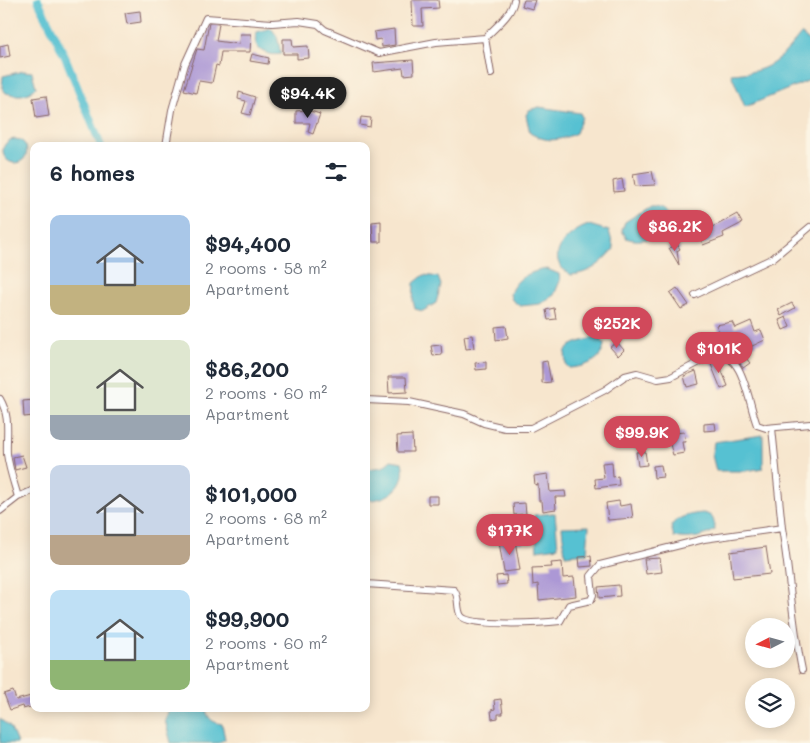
<!DOCTYPE html>
<html lang="en">
<head>
<meta charset="utf-8">
<style>
  body { margin:0; font-family:Mali,sans-serif; background:#f2f2f3; color:#1f2937; height:100vh; display:flex; flex-direction:column; font-size:19px; white-space:nowrap }
  * { box-sizing:border-box; margin:0 }
  p { font-size:16px; color:#747a83 }
  .icon { flex:none; width:28px; height:28px; fill:none; stroke:currentColor; stroke-width:2; stroke-linecap:round; stroke-linejoin:round }
  .map { position:relative; flex:1; overflow:hidden }
  .panel { position:absolute; left:30px; top:142px; width:340px; height:570px; display:flex; flex-direction:column; background:#fff; border-radius:10px; box-shadow:0 2px 12px #0003 }
  .panel>* { flex:none }
  .needle { width:32px; rotate:264deg }
  .controls { position:absolute; left:745px; top:618px; display:grid; gap:10px }
  .controls a { display:grid; place-items:center; width:50px; height:50px; border-radius:50%; background:#fff; box-shadow:0 2px 12px #0003; font-size:25px }
  .price { position:absolute; translate:-50% -42px; padding:0 11px; border-radius:18px; background:#d1495b; color:#fff; font-size:16px; line-height:32px; filter:drop-shadow(0 1px 2px #0008) }
  .price::after { content:''; position:absolute; left:50%; top:30px; width:15px; height:11px; margin-left:-8px; background:inherit; clip-path:polygon(0 0,100% 0,50% 100%) }
  .price.active { background:#222; color:#fff }
  ul { padding:0; list-style:none }
  li { display:flex; align-items:center; gap:15px; height:125px; padding:0 20px }
  li span { display:grid; place-items:center; flex:none; width:140px; height:100px; border-radius:10px; color:#555 }
  li>.icon { margin-inline-start:auto }
  span .icon { width:60px; height:60px; fill:#fffc; stroke-width:1 }
  li b { font-size:21px }
  h2 { display:flex; justify-content:space-between; align-items:center; height:60px; padding:0 20px; font-size:21px }
  .map>svg:first-child { display:block }
  .water { fill:#57c1d2; stroke:#50707e }
  .lines { fill:none; stroke-linecap:round; stroke-linejoin:round }
  .canal { stroke:#57c1d2; stroke-width:8 }
  .building { fill:#ac98d5 }
  .minor-casing { stroke:#876564; stroke-width:8 }
  .minor { stroke:#fff; stroke-width:6 }
</style>
</head>
<body>
<div class="map">
<svg width="810" height="743" viewBox="0 0 810 743">
  <rect width="100%" height="100%" fill="#fcf5e5"/>
  <filter id="ink" filterUnits="userSpaceOnUse"><feTurbulence type="fractalNoise" baseFrequency=".02" numOctaves="2"/><feDisplacementMap in="SourceGraphic" scale="10" xChannelSelector="R" yChannelSelector="G"/><feConvolveMatrix kernelMatrix="1 2 1 2 8 2 1 2 1" color-interpolation-filters="sRGB"/></filter>
  <filter id="wash" filterUnits="userSpaceOnUse"><feTurbulence type="fractalNoise" baseFrequency=".0096" numOctaves="4" result="noise"/><feDisplacementMap in="SourceGraphic" scale="20" xChannelSelector="R" yChannelSelector="G"/><feGaussianBlur stdDeviation="1.12" result="paint"/><feColorMatrix in="noise" values="0 0 0 0 0 0 0 0 0 0 0 0 0 0 0 0 0 1.4 0 .05"/><feComposite in="paint" operator="in"/></filter>
  <g filter="url(#wash)">
    <rect width="100%" height="100%" fill="#f7e6ce"/>
    <path class="water" d="M271,28L277,36L281,54C266,57 250,48 257,32Z
      M801,34L810,42V80L745,107L731,74C769,72 777,63 801,34Z
      M23,71L32,72L36,87C27,97 18,96 6,93L2,88L3,76Z
      M539,107L580,113L582,117L576,133C559,141 547,143 530,133L526,115L529,110Z
      M3 151a12 12 0 1 1 24 0a12 12 0 1 1-24 0Z
      M650,206C661,205 668,212 671,222C661,237 642,244 626,238L622,230L625,222Z
      M589,225L609,231L614,249C601,264 591,273 571,275C568,272 563,270 561,267C548,249 574,229 589,225Z
      M547,269L559,274L560,281L554,295L540,304L520,306L512,300L510,294C515,278 531,271 547,269Z
      M424,275L438,277L441,285L436,303L423,311L415,309L413,301L414,283Z
      M599,336L604,344C603,361 585,367 569,368L566,365L565,352L570,346L576,343Z
      M763,435V468L746,471H716L712,455L714,442Z
      M391,460L402,462C409,486 388,501 366,500V469L383,467Z
      M555,513L558,547L537,550L534,515Z
      M703,513C714,515 714,520 715,530C703,538 687,540 674,537L671,526C677,516 692,514 703,513Z
      M589,526L587,553L565,555L562,527Z
      M169,709H206C208,719 212,722 222,724L225,739L218,743H171L165,720Z
      M0,719L10,727L17,743H0Z"/>
    <g class="lines">
      <path class="canal" d="M38,0L66,59L101,146"/>
    </g>
    <g id="blocks">
      <path class="building" d="M412,0H438L439,8L422,9L423,26H413Z
        M524,0H535L532,9L522,6Z
        M140,11L141,22L127,24L125,13Z
        M209,23L219,24L216,41L239,44L240,34H251L250,52H221L219,66L216,65L212,83L199,81L196,93L184,90L197,49L204,50Z
        M394,29L395,45L382,47L381,39L375,40L374,32Z
        M283,39H292L293,47L308,46L309,58L297,59V54H283Z
        M8,44L10,56L0,58V46Z
        M252,54L269,58L268,64L250,61Z
        M413,60L414,74L404,75L403,68L374,72L373,63Z
        M239,92L255,97L250,115L242,113L246,101L238,99Z
        M46,96L49,116L36,118L33,98Z
        M307,110L320,114L313,134L308,132L310,123H296V111Z
        M361,117L371,118L370,127L360,125Z
        M652,171L655,185L635,186L633,174Z
        M622,179L624,191L614,192L613,181Z
        M737,214L742,223L723,233L724,237L703,245L699,232L719,224Z
        M381,221V242H373L372,222Z
        M677,244L680,249L677,251L679,265L669,248Z
        M677,288L689,305L681,309L670,293Z
        M792,303L795,308L781,316L778,310Z
        M554,308L556,319L548,320L546,310Z
        M786,317L790,327L783,330L779,320Z
        M751,321L755,332L761,330L765,340L737,353L730,337L723,340L716,325L732,322L735,328Z
        M506,326L508,338L496,340L495,327Z
        M472,335L474,348L466,349L464,336Z
        M617,342L624,350L618,356L610,347Z
        M441,345L442,355L433,356L431,346Z
        M742,353L750,363L743,368L736,357Z
        M717,359L728,386L721,389L710,362Z
        M547,361L551,382L542,383V362Z
        M486,362V369L476,370L475,363Z
        M696,371L699,384L687,387L684,376Z
        M388,377H406L407,392L389,393Z
        M34,400V416L24,417L23,401Z
        M715,423L716,430L704,431V424Z
        M684,432L686,442H682L684,453L673,455L667,434Z
        M412,435L413,452H398L397,436Z
        M645,451L647,465L638,466L636,452Z
        M22,455L26,467L15,470L13,457Z
        M612,462L613,477L618,476L619,485L596,488L595,479L604,478L602,463Z
        M661,465L663,477L654,478L653,466Z
        M548,474L550,492L565,491L566,497H555L556,509L543,511L542,501H539L538,484L535,485L534,476Z
        M428,496H438V504H428Z
        M619,501L620,506L631,504L633,518L608,520L606,503Z
        M525,503L526,514L514,515L513,504Z
        M524,530L523,543H516L515,531Z
        M515,540L520,570L504,572L499,542Z
        M766,547L770,574L733,578L730,552Z
        M591,556L592,566L580,567L579,557Z
        M660,558L662,572L646,574L644,559Z
        M562,562L563,578L574,577L576,596L539,600L538,584L533,585L532,568L552,567L551,563Z
        M506,575L507,584L497,585L496,576Z
        M619,585L620,596L599,598L598,587Z
        M13,691L16,700L31,696L34,706L23,709L22,706L10,710L4,694Z
        M501,699L503,714H498V718L492,719L491,710L495,709L494,700Z"/>
    </g>
  </g>
  <g filter="url(#ink)">
    <use href="#blocks" fill-opacity="0" stroke="#876564" stroke-width="1"/>
    <g class="lines">
      <defs>
        <path id="minor" d="M491,74L485,38C495,27 512,15 514,0
          M166,146L172,110L185,64L206,18L272,23L299,21L318,24L325,30L379,53L436,42L485,38
          M695,295L773,258L810,227
          M0,399C11,418 6,434 7,454C9,469 14,483 18,497
          M366,400L409,402L464,414L484,423L505,428H531L605,390L625,376L637,373L658,379L671,377L715,354C744,351 748,403 757,425L766,428L810,424
          M0,511L18,497L34,490
          M782,528C790,575 792,623 802,670
          M366,584L454,590C460,597 456,608 461,616C469,627 544,623 560,621L569,605L591,600L593,595L591,576L600,565L704,539L782,528L772,428"/>
      </defs>
      <use href="#minor" class="minor-casing"/>
      <use href="#minor" class="minor"/>
    </g>
  </g>
</svg>
<div class="controls">
<a><svg class="needle" viewBox="-14 -14 28 28"><path d="M0-13l5 13h-10z" fill="#e53935"/><path d="M0 13l5-13h-10z" fill="#747a83"/></svg></a>
<a><svg class="icon" aria-label="layers" viewBox="0 0 24 24"><path d="M12 4l9 5-9 5-9-5zM3 14l9 5 9-5"/></svg></a>
</div>
<b class="price active" style="left:308px;top:119px">$94.4K</b>
<b class="price" style="left:675px;top:252px">$86.2K</b>
<b class="price" style="left:617px;top:349px">$252K</b>
<b class="price" style="left:719px;top:374px">$101K</b>
<b class="price" style="left:642px;top:458px">$99.9K</b>
<b class="price" style="left:510px;top:556px">$177K</b>
<section class="panel">
<h2>6 homes<svg class="icon" aria-label="filters" viewBox="0 0 24 24"><path d="M4 7h16M4 17h16"/><circle cx="9" cy="7" r="2"/><circle cx="15" cy="17" r="2"/></svg></h2>
<ul>
<li><span style="background:linear-gradient(#a9c7e8 70%,#c2b280 0)"><svg class="icon" aria-label="home" viewBox="0 0 24 24"><path d="M3 11l9-7 9 7M6 9v11h12V9"/></svg></span><div><b>$94,400</b><p>2 rooms · 58 m²</p><p>Apartment</p></div></li>
<li><span style="background:linear-gradient(#dfe7d0 75%,#9aa5b1 0)"><svg class="icon" aria-label="home" viewBox="0 0 24 24"><path d="M3 11l9-7 9 7M6 9v11h12V9"/></svg></span><div><b>$86,200</b><p>2 rooms · 60 m²</p><p>Apartment</p></div></li>
<li><span style="background:linear-gradient(#c9d6e8 70%,#b9a48a 0)"><svg class="icon" aria-label="home" viewBox="0 0 24 24"><path d="M3 11l9-7 9 7M6 9v11h12V9"/></svg></span><div><b>$101,000</b><p>2 rooms · 68 m²</p><p>Apartment</p></div></li>
<li><span style="background:linear-gradient(#bfe0f5 70%,#8fb573 0)"><svg class="icon" aria-label="home" viewBox="0 0 24 24"><path d="M3 11l9-7 9 7M6 9v11h12V9"/></svg></span><div><b>$99,900</b><p>2 rooms · 60 m²</p><p>Apartment</p></div></li>
</ul>
</section>
</div>
</body>
</html>
